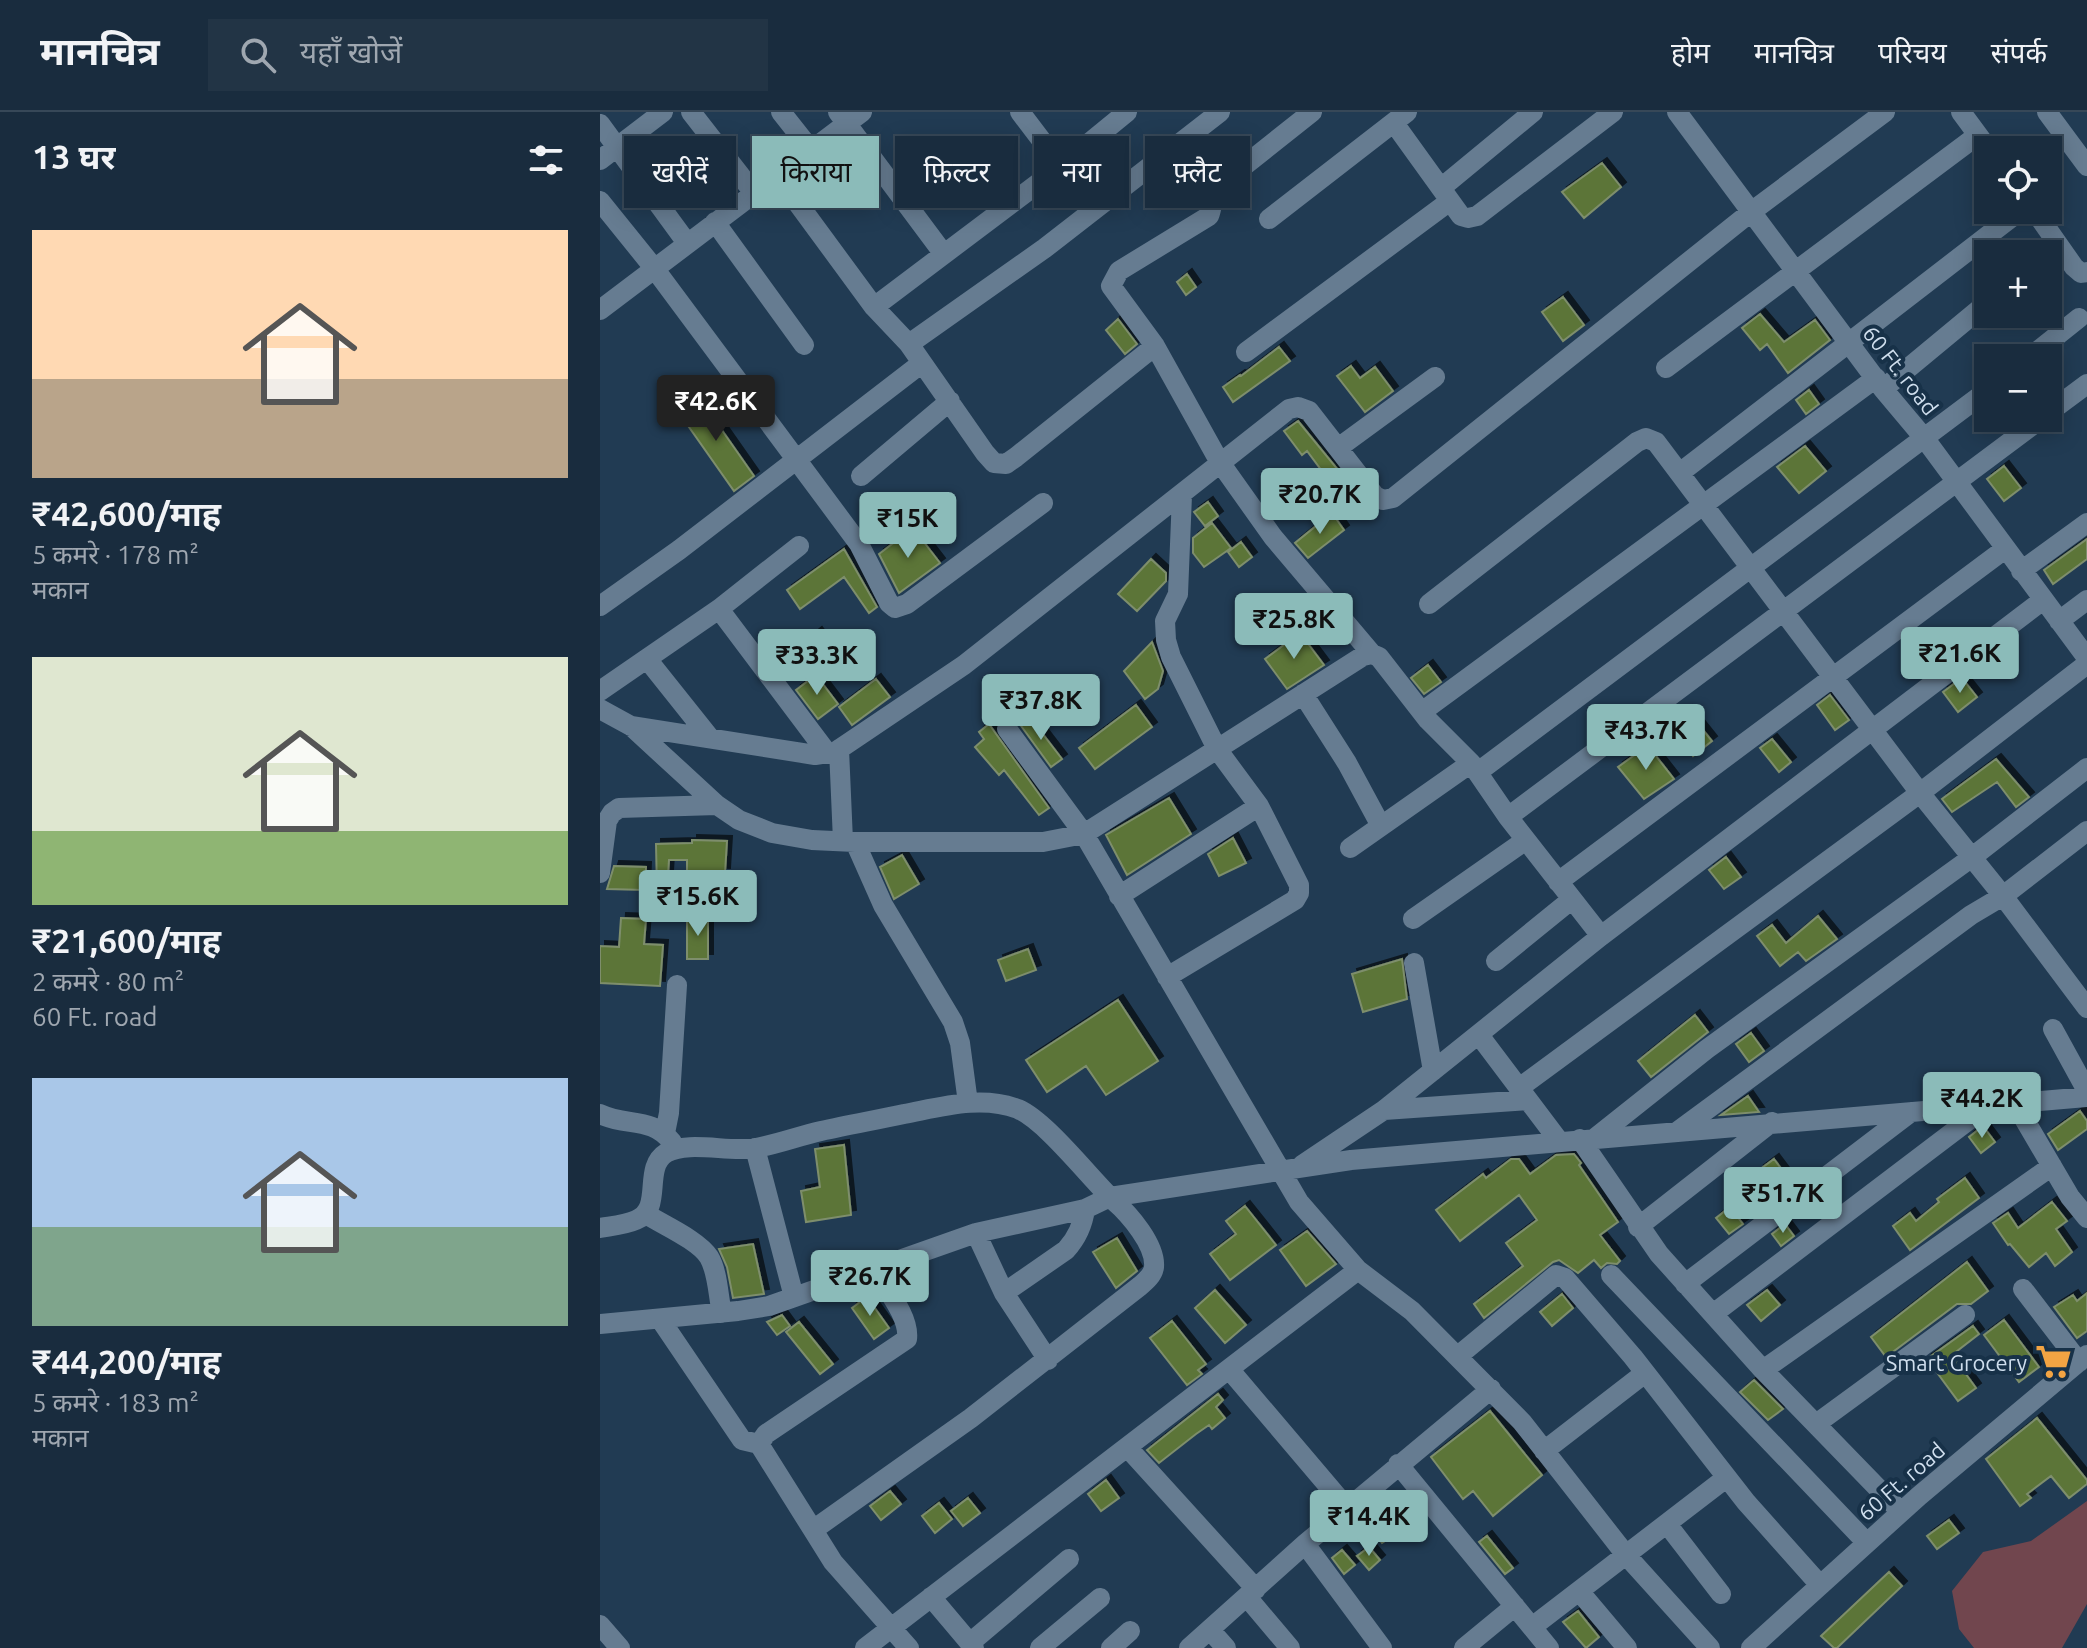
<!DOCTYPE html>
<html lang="hi">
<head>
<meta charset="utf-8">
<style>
  body { margin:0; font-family:Ubuntu,"Noto Sans Devanagari",sans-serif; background:#223445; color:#f1f3f6; height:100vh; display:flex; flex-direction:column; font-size:30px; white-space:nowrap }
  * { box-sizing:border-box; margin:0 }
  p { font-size:26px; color:#9fa7b0 }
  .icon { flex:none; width:44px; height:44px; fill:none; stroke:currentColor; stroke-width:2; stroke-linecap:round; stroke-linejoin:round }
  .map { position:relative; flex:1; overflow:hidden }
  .sheet { display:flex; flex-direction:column; background:#192c3e; width:600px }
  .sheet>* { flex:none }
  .banner { position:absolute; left:24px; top:24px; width:760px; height:72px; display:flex; gap:16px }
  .buttons { position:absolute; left:1374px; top:24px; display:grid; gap:16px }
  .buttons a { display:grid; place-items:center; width:88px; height:88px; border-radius:0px; background:#192c3e; box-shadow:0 4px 20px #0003,0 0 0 2px #374858; font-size:40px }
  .price { position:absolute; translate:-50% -68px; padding:0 18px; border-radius:8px; background:#8bbbb9; color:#111; font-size:26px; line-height:52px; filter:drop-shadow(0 2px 4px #0008) }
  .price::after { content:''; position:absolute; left:50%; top:48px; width:24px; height:18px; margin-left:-12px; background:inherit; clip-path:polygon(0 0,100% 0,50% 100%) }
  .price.active { background:#222; color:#fff }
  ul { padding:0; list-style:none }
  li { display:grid; align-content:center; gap:16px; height:424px; padding:0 32px }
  li span { display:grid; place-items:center; height:248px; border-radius:0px; color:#555 }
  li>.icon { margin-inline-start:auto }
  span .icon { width:144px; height:144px; fill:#fffc; stroke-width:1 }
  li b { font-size:34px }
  h2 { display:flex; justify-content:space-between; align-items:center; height:96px; padding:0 32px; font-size:34px }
  .tag { padding:0 28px; border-radius:0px; background:#192c3e; box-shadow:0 4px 20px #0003,0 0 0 2px #374858; font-size:28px; line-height:72px }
  .tag.active { background:#8bbbb9; color:#111 }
  header { display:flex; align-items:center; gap:48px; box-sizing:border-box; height:112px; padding:0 40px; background:#192c3e; border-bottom:2px solid #374858 }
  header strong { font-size:38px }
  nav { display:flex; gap:44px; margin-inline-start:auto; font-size:28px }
  .search { width:560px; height:72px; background:#223445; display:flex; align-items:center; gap:20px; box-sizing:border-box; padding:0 28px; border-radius:0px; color:#9fa7b0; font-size:30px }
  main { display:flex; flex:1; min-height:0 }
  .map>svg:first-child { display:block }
  .green { fill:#71464e }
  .building { fill:#5b7538; stroke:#7e8e6c; stroke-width:2; filter:url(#shadow) }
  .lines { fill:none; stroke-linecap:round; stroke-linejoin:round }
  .minor { stroke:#667c91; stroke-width:20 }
  .labels { text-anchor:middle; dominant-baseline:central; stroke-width:8; stroke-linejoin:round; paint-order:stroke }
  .street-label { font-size:22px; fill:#cfdeed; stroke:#173148 }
  .poi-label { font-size:22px; fill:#cfdeed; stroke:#173148; text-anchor:end }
</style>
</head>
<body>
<header>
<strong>मानचित्र</strong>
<div class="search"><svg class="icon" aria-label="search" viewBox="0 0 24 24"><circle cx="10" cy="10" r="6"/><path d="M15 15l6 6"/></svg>यहाँ खोजें</div>
<nav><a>होम</a><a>मानचित्र</a><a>परिचय</a><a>संपर्क</a></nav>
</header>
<main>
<section class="sheet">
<h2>13 घर<svg class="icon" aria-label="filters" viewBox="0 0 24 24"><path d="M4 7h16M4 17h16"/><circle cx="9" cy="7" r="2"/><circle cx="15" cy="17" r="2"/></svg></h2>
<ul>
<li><span style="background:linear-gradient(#ffd9b3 60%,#b9a48a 0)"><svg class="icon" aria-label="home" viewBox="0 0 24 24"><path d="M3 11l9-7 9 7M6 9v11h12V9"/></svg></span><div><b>₹42,600/माह</b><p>5 कमरे · 178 m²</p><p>मकान</p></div></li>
<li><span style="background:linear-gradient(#dfe7d0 70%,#8fb573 0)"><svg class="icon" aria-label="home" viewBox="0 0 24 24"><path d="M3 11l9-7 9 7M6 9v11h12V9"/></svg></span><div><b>₹21,600/माह</b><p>2 कमरे · 80 m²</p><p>60 Ft. road</p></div></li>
<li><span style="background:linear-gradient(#a9c7e8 60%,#7fa58c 0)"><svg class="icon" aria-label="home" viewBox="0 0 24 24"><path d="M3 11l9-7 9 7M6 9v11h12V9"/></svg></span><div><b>₹44,200/माह</b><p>5 कमरे · 183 m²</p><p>मकान</p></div></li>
</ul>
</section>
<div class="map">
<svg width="1487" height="1536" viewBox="0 0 1487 1536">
  <defs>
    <filter id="shadow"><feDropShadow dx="5" dy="-5" stdDeviation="0" flood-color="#0009"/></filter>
  </defs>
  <rect width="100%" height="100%" fill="#213b53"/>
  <path class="green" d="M1487,1389V1492L1462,1536H1374L1359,1517L1352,1479L1383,1440L1431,1429Z"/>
  <path class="building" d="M1002,51L1021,75L984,106L962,80Z
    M587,162L596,175L586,183L577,170Z
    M963,185L984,213L963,229L942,200Z
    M1160,202L1184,230L1215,208L1230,228L1188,261L1167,232L1160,238L1142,216Z
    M518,207L537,232L525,242L506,218Z
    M679,235L690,249L633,290L623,275L640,263L641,264Z
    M751,254L760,266L775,255L793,279L765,300L737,264Z
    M1209,278L1219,292L1206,302L1196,288Z
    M98,284L154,364L134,379L77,298Z
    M1391,306H1420L1402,320Z
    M698,309L739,359L728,367L707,339L702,343L684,319Z
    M1205,334L1226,359L1199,381L1177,355Z
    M1404,354L1421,376L1404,389L1387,367Z
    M608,390L618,404L605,414L594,400Z
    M732,401L744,418L708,446L695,431Z
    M612,411L631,436L604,455L593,441V426Z
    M313,416L340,451L299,481L279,442Z
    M1487,427V447L1453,472L1444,458Z
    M641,430L652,445L639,455L628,440Z
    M244,437L277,495L269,501L244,465L200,497L187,478Z
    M551,447L566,461V469L537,499L518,482Z
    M217,520L237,546L216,562L197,536Z
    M700,521L724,553L687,577L665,547Z
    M552,530L563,559L558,577L545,587L524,559Z
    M828,553L841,570L824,582L811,566Z
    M216,563L238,592L218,607L196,578Z
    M1362,566L1377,585L1358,600L1343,580Z
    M276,567L290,585L252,613L239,595Z
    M1230,583L1249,608L1235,618L1217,593Z
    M536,593L552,615L495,657L479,636Z
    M1087,598L1112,629L1093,644L1068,612Z
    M429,604L462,647L451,655L419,611Z
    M389,612L449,696L439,703L404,658L399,663L375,635L384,627L379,620Z
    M1172,627L1191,650L1179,660L1160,636Z
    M1045,630L1074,667L1044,687L1018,655L1036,642L1034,639Z
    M1396,647L1429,685L1416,695L1397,670L1352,700L1342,687Z
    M569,686L591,722L527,763L506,723Z
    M633,726L646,751L619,764L608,742Z
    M92,728L127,729L125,761L87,759V748H69L67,779H57L56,732L92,731Z
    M302,743L319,772L294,787L280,755Z
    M1126,745L1141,765L1124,777L1109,758Z
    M14,754L46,755L45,778L7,777Z
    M1218,804L1237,827L1206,849L1198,840L1180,854L1157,824L1172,813L1186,831Z
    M21,806L46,807L44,832L63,833L60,874L0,871V834L19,835Z
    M87,806H108V847H87Z
    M428,837L436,858L406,869L398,848Z
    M802,847L807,887L763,900L752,862Z
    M518,888L558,949L506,983L486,954L447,980L426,948Z
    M1095,903L1108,920L1051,965L1038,949Z
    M1151,921L1164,939L1149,950L1136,932Z
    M1148,984L1159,1000L1121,1003Z
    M1480,999L1487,1009V1017L1458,1038L1448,1022Z
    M1383,1014L1395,1030L1381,1041L1369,1025Z
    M244,1033L251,1103L206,1110L201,1079L220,1075L215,1037Z
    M974,1042L981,1051L979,1053L1018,1110L1000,1123L1020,1149L1017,1152L1007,1151L1001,1156L994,1148L978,1161L959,1148L953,1150L884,1206L874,1192L923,1154L906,1131L937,1108L919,1083L860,1129L836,1098L883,1062L886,1066L911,1047H919L930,1062L956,1043Z
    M1174,1047L1189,1067L1177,1076H1172L1159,1058Z
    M1365,1066L1379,1086L1310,1138L1293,1114L1310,1101L1316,1109L1339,1090L1337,1087Z
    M1452,1090L1467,1109L1456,1117L1472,1140L1455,1154L1446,1141L1429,1155L1410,1132L1408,1133L1393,1111L1408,1101L1418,1116Z
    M645,1094L676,1133L630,1168L610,1142L636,1122L626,1109Z
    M1130,1095L1143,1112L1129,1122L1116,1106Z
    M1185,1112L1194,1124L1181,1134L1172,1122Z
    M707,1119L736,1152L706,1174L680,1138Z
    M517,1126L537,1159L516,1176L493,1140Z
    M153,1132L164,1182L133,1186L127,1155L119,1137Z
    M1367,1150L1388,1179L1371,1192H1357L1286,1245L1271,1225Z
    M615,1178L646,1213L625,1231L595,1196Z
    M1167,1178L1180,1193L1161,1209L1147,1193Z
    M1487,1181V1219L1477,1226L1454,1195L1473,1183L1477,1189Z
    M962,1182L973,1196L952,1214L940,1200Z
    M267,1185L289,1216L274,1227L252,1196Z
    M182,1203L190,1214L177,1223L167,1210Z
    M1404,1208L1439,1255L1419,1270L1384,1223Z
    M572,1209L606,1252L598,1258L602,1262L587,1273L550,1226Z
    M199,1210L233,1252L220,1262L186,1220Z
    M1373,1214L1379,1222L1352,1243L1376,1276L1358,1289L1327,1247Z
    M1154,1268L1183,1297L1168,1308L1140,1280Z
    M618,1282L623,1288L616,1295L625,1306L612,1317L609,1313L596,1322L559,1351L547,1338Z
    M890,1299L942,1363L893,1404L873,1379L863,1387L831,1345Z
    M1437,1306L1487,1368V1372L1469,1386L1451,1364L1427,1382L1431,1386L1420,1394L1386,1347Z
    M506,1368L519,1386L501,1399L488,1382Z
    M290,1379L301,1392L281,1408L270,1394Z
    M368,1386L380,1401L363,1414L351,1399Z
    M339,1391L352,1407L335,1421L322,1404Z
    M783,1405L796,1422L782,1431L770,1415Z
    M1349,1408L1359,1421L1337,1437L1327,1424Z
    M887,1424L913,1456L905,1462L879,1430Z
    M769,1435L780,1448L769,1458L757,1444Z
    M742,1438L755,1453L744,1462L732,1446Z
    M1289,1460L1302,1474L1237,1536H1234L1221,1524Z
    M978,1499L999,1525L986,1536L963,1510Z"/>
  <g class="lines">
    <path class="minor" d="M91,0L154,81
      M181,0L211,38
      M238,0L343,141
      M420,0L461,54
      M712,0L620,73C610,84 614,92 609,104L519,159L511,174L555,234L619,349L673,425L772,542
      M1077,0L1283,277L1325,327L1487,546
      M1361,0L1389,38
      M1447,0L1487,54
      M794,11L861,104L868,106L877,104L1013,0
      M0,12L87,131
      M0,48L63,0
      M177,63L274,195L309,232L385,341L394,351L406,352L416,345L555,234
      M841,76L933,0
      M0,89L54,156L236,401L259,432L289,491L295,496L307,492L443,391
      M1434,98L1474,155L1481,161L1487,160
      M669,107L807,0
      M115,110L204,233
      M274,195L461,54L527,0
      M0,198L262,0
      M309,232L445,136L620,0
      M646,240L850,89
      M1429,246L1479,206
      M1066,256L1378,23
      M1283,277L1388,190
      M1448,301L1487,272
      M738,336L835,265
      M1081,360L1421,98
      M261,364L350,289
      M1421,459L1487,411
      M829,492L1037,330L1046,326L1056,330L1320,681L1403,784L1487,896
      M0,494L79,438L322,251
      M119,497L228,642
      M1459,509L1487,488
      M47,547L110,626
      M0,579L119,497L199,434
      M703,582L747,651L781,714
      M0,597L31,614L117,693L139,708L172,721L212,728L255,730H443L484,722L763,544L772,542L779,545L828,608L871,651L908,705L1001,824
      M823,599L1276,266
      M31,614L215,643L235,640L364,553L689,297L698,295L709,299L775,384L783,388L793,386L1151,100L1285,0
      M407,617L484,722L699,1090L758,1158L812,1199L922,1310L1026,1443L1110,1536
      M239,637L243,729
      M878,660L1388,278
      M908,705L1442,306
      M255,730L283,793L353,910L360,931L368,991
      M750,736L871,651
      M0,761L7,709L12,701L19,696L117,693
      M958,770L1405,437
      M519,784L659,694
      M813,807L926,728
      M896,849L971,788
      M814,851L833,959
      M567,865L695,788L699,781V773L659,694L617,637L571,545L566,528L565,509L578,482L582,383
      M1453,917L1487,979
      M879,923L959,1029
      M919,976L1320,681L1487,552
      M1416,993L1470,1085L1487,1106
      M784,998L928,988
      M0,1002C27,1015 51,1004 72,1030
      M1078,1019L1371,803L1403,784L1487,719
      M65,1021L69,1001L77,873
      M995,1026L1107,937L1371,746L1487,656
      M980,1027L1059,1142L1163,1258L1301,1400
      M155,1036L194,1185
      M702,1053L784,998L1001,824L1443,488
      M46,1102C63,1113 98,1128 109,1145C118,1160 118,1184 122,1201
      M1038,1115L1172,1010
      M0,1116C11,1114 25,1113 36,1108C64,1097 42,1056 66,1041C88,1028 130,1041 156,1036C178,1032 199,1024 221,1019C248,1013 276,1008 304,1002C341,995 381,983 418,997C446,1009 489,1065 514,1089C529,1102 556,1133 554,1155C553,1163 546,1169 540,1174L371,1306L213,1418L159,1332L166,1322L307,1227C310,1204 284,1175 273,1155
      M376,1121L404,1181L448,1248
      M1011,1163L1267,1431
      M1085,1172L1311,1000
      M1423,1177L1479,1250
      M404,1181L466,1138C477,1126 483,1112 485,1097
      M1113,1202L1386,995
      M60,1207L142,1328L159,1332
      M0,1212L138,1199L169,1194L376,1121L485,1097L510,1085L751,1048L1487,985
      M858,1244L956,1163L965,1166L1033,1245L1146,1390L1220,1473
      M629,1257L747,1396
      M1163,1258L1452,1054
      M1216,1312L1365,1203
      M527,1335L656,1477
      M944,1339L1045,1261
      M798,1352L949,1536
      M1067,1412L1121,1482
      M213,1418L233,1450L309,1536
      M705,1432L891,1277
      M979,1479L1027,1536
      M331,1485L374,1536
      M647,1485L690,1536
      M0,1513L20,1536
      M932,1515L1126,1366
      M610,1518L626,1536
      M370,1531L469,1447
      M265,1536L758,1158
      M440,1536L500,1486
      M511,1536L530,1519
      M589,1536L705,1432L782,1536
      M864,1536L915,1494
      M1151,1536L1319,1384L1487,1243"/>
  </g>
  <defs>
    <symbol id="supermarket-bare" viewBox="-9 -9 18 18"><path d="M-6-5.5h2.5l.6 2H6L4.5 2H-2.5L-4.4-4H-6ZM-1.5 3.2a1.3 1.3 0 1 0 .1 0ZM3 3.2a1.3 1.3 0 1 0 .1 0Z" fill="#f3a443" stroke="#173148" stroke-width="2.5" paint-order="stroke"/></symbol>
  </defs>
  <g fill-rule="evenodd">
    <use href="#supermarket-bare" x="1428" y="1224" width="51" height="51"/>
  </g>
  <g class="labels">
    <g class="street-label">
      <text transform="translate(1301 258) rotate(52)">60 Ft. road</text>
      <text transform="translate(1301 1369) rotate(-41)">60 Ft. road</text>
    </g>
    <g class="poi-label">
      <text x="1427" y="1250">Smart Grocery</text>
    </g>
  </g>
</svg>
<div class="buttons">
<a><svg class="icon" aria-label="locate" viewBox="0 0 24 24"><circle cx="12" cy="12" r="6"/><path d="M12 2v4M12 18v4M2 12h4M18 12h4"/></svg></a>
<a>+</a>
<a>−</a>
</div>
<b class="price active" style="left:116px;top:331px">₹42.6K</b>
<b class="price" style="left:720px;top:424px">₹20.7K</b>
<b class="price" style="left:308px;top:448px">₹15K</b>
<b class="price" style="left:694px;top:549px">₹25.8K</b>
<b class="price" style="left:1360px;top:583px">₹21.6K</b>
<b class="price" style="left:217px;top:585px">₹33.3K</b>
<b class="price" style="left:441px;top:630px">₹37.8K</b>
<b class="price" style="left:1046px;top:660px">₹43.7K</b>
<b class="price" style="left:98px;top:826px">₹15.6K</b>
<b class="price" style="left:1382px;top:1028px">₹44.2K</b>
<b class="price" style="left:1183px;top:1123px">₹51.7K</b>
<b class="price" style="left:270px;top:1206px">₹26.7K</b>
<b class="price" style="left:769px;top:1446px">₹14.4K</b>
<div class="banner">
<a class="tag">खरीदें</a>
<a class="tag active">किराया</a>
<a class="tag">फ़िल्टर</a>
<a class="tag">नया</a>
<a class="tag">फ़्लैट</a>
</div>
</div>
</main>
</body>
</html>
